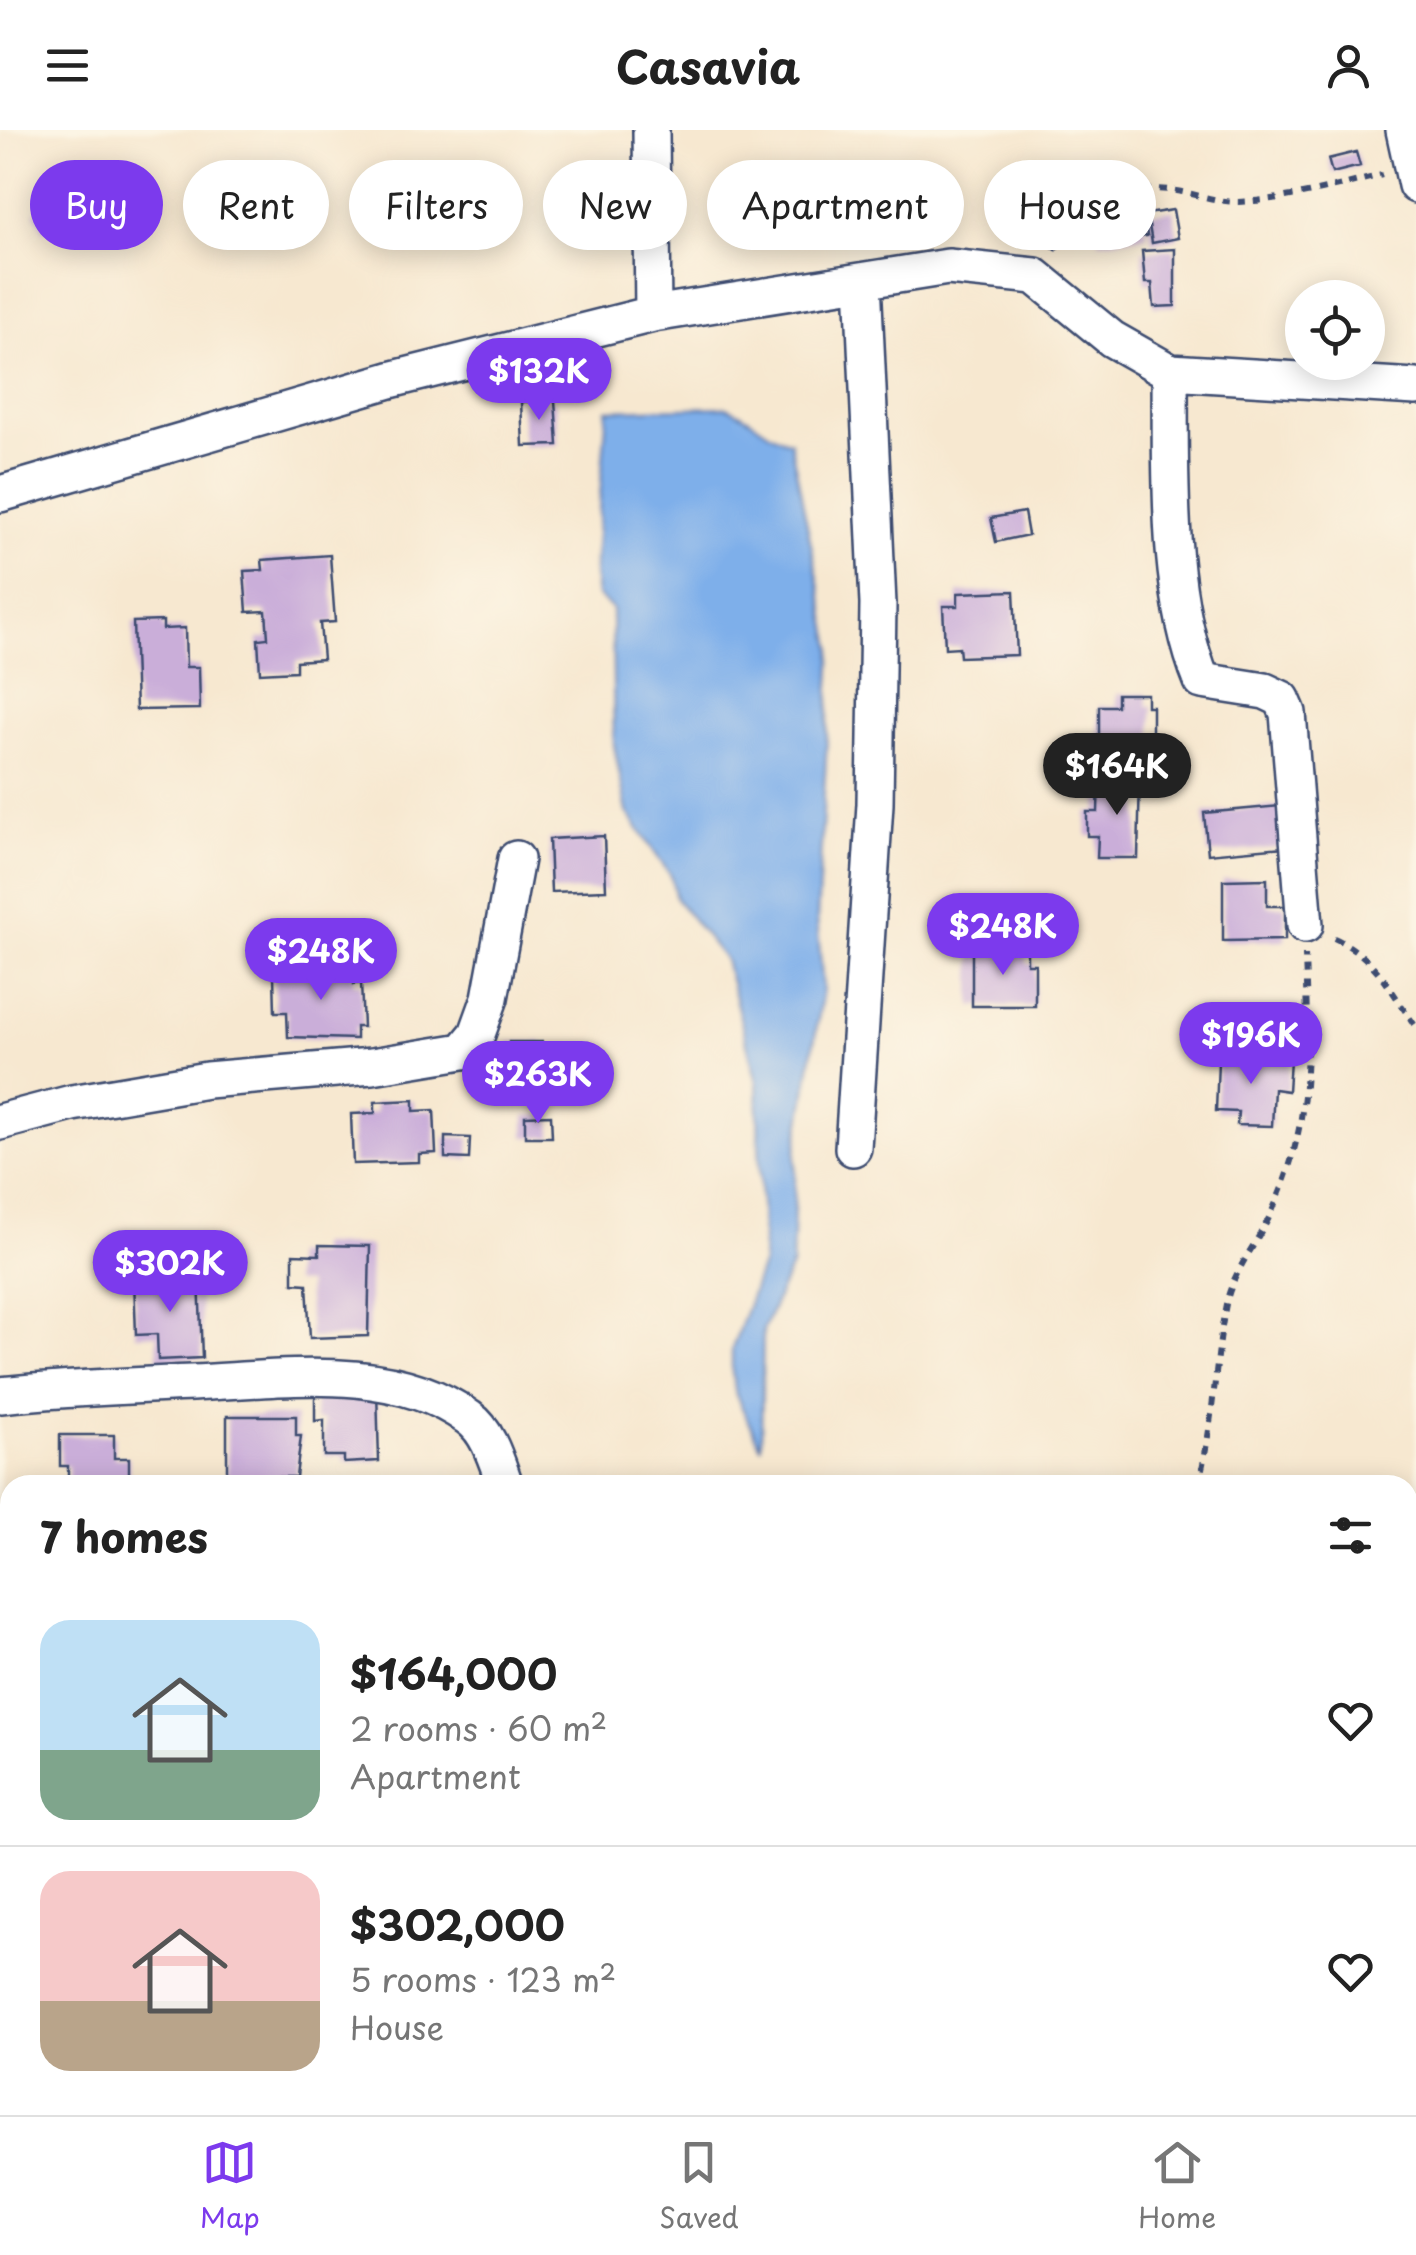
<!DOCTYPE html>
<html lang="en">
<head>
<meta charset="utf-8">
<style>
  body { margin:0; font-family:"Playpen Sans",sans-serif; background:#f6f6f6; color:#222; height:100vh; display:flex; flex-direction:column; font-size:38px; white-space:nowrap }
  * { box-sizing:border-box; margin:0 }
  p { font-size:32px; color:#767676 }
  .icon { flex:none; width:55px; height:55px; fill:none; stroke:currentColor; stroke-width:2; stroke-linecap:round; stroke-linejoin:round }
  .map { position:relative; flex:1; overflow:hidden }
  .drawer { position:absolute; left:0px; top:1345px; width:1418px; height:640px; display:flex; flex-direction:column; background:#fff; border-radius:30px 30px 0 0; box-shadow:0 5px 25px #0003 }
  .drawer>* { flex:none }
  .banner { position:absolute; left:30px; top:30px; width:1358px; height:90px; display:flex; gap:20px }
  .buttons { position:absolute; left:1285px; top:150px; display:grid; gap:20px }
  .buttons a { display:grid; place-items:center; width:100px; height:100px; border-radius:50%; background:#fff; box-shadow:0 5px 25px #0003; font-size:50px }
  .price { position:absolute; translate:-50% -85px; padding:0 22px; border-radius:35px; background:#7c3aed; color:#fff; font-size:32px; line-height:65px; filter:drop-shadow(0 2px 5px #0008) }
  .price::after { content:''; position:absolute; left:50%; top:60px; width:30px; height:22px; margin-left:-15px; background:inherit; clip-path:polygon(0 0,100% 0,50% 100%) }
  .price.current { background:#222; color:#fff }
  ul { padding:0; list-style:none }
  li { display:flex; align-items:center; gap:30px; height:250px; padding:0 40px }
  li+li { border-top:2px solid #e0e0e0 }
  li span { display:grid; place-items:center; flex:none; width:280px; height:200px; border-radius:30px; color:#555 }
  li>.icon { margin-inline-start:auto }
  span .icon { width:120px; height:120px; fill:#fffc; stroke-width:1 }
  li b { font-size:42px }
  h2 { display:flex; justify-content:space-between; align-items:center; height:120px; padding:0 40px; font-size:42px }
  .pill { padding:0 35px; border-radius:45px; background:#fff; box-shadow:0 5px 25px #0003; font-size:35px; line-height:90px }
  .pill.current { background:#7c3aed; color:#fff }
  header { display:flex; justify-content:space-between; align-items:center; height:130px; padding:0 40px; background:#fff; font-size:45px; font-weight:700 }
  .tab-bar { display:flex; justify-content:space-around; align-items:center; height:140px; border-top:2px solid #e0e0e0; background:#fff; font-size:28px; color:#767676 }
  .tab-bar a { display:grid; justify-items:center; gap:5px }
  .tab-bar .current { color:#7c3aed }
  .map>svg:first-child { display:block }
  .water { fill:#7eafea; stroke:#4c6fa4; stroke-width:2.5 }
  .building { fill:#caaed9 }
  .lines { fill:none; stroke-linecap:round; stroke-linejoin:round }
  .minor-casing { stroke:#3c4b6f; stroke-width:40 }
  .tertiary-casing { stroke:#3c4b6f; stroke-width:50 }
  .path { stroke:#3c4b6f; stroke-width:6; stroke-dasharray:8 8; stroke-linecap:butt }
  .minor { stroke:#fff; stroke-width:35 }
  .tertiary { stroke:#fff; stroke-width:45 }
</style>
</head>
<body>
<header><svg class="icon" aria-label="menu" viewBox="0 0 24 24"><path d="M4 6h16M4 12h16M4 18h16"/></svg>Casavia<svg class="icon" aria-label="person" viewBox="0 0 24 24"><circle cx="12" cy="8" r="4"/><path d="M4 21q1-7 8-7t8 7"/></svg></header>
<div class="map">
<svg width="1416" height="1985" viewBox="0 0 1416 1985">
  <rect width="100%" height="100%" fill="#fcf5e5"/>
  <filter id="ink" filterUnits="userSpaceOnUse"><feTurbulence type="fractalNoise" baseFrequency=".01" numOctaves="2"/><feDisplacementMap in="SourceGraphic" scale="20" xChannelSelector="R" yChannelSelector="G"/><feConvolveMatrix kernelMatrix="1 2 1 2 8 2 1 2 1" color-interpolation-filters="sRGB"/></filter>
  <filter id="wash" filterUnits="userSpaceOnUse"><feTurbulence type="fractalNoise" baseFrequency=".0048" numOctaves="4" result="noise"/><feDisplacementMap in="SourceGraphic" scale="40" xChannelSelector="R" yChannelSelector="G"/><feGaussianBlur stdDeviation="2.25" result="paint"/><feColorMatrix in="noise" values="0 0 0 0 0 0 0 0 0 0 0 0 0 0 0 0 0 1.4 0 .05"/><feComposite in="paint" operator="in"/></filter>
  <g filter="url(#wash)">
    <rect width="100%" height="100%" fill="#f7e8d0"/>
    <path class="water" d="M726,277C751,285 769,308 790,311L832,517L817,789L823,859L796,1022L792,1134L763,1200L761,1317L736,1265L732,1243V1219L763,1132L757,952L725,830L676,769L671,746L627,682L614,615L612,479L597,465L594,443L607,280Z"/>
    <g id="blocks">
      <path class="building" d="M1356,22L1360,36L1332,43L1328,29Z
        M1143,72L1147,106L1099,112L1095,78Z
        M51,73L61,91L44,101L34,83Z
        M1173,80L1178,108L1152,113L1147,84Z
        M1175,119V176L1154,177L1152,153H1145L1142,121Z
        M555,270L558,315L523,316L521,272Z
        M1024,382L1028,405L996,412L991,388Z
        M330,425L335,492L320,493L323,529L296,531V541L260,543L258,509L268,508L266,481L247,482L244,441L263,440L262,430Z
        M1014,461L1017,525L960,527L959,517L945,518L943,476H958V463Z
        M163,491V499L185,498L186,537H199L200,579L136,580L133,492Z
        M1117,564H1147V576H1152V631H1099V576H1117Z
        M1099,646L1140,647L1138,728H1097L1098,706H1087V682H1098Z
        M1280,676L1284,717L1208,724L1204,683Z
        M604,706L606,760L551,762L549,709Z
        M1267,749V776H1285V810L1223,811V750Z
        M1006,815H1027V834H1035V876H972V821H1006Z
        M353,833L354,854L361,853L363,897H356V909L288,907L287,882H275L274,845L325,843V835Z
        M509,912H542V944H509Z
        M1239,922L1290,929L1288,961L1274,959L1272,996L1237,995L1238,982L1216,981L1218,931L1239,932Z
        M414,970V981L434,980L436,1023L419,1024V1032L353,1034L351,984L375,983V972Z
        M551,985L552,1007H525V986Z
        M445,1007L470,1008L469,1029L445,1028Z
        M319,1115L370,1116L368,1206L310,1208L307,1154L293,1153V1124L319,1125Z
        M199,1147L202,1228L158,1230L157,1204L136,1205L134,1149Z
        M377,1260L379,1331L344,1333V1326H324V1290L315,1291V1262Z
        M227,1286H296V1306H301L296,1347H277V1353H227Z
        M60,1305H114V1328H129V1355H68V1336H60Z
        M0,1427H10V1472L0,1473Z"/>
    </g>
  </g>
  <g filter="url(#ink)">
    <use href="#blocks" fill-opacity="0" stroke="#3c4b6f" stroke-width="2.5"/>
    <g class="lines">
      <defs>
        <path id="minor" d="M651,0L653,184
          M1404,0L1416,55
          M1170,242C1171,339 1165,461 1202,551L1265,561L1282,569L1288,583L1305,795
          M0,364L390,250L653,184L948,137L1035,146L1112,209L1170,242L1416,257
          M0,992L72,973L207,950L372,936L463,921L477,904L490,868L516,729
          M853,1018L875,674L878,474L863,151
          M0,1265C64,1258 128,1256 192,1253C281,1249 392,1231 469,1288C489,1302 497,1333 505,1355
          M0,1500L10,1498
          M454,1985L477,1975"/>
        <path id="tertiary" d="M0,1825L10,1844
          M77,1975L82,1985"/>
      </defs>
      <use href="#minor" class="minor-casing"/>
      <use href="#tertiary" class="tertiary-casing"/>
      <path class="path" d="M1054,120C1088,73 1115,52 1176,61C1197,64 1217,72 1238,72C1288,70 1334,57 1382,45
        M1334,808C1377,828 1390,860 1416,897
        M1198,1355C1214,1295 1214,1235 1226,1174C1234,1138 1259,1112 1273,1079C1313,990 1308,919 1305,825
        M600,1975L605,1985
        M1160,1975L1161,1985
        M1373,1975L1416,1985"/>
      <use href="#minor" class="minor"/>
      <use href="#tertiary" class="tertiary"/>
    </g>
  </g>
</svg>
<div class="buttons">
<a><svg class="icon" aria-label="locate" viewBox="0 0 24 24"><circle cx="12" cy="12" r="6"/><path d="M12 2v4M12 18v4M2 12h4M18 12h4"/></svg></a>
</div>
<b class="price" style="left:539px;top:293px">$132K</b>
<b class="price current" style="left:1117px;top:688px">$164K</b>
<b class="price" style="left:1003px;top:848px">$248K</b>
<b class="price" style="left:321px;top:873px">$248K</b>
<b class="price" style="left:1251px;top:957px">$196K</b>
<b class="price" style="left:538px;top:996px">$263K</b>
<b class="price" style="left:170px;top:1185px">$302K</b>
<div class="banner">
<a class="pill current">Buy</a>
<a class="pill">Rent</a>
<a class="pill">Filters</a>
<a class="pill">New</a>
<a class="pill">Apartment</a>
<a class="pill">House</a>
</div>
<section class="drawer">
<h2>7 homes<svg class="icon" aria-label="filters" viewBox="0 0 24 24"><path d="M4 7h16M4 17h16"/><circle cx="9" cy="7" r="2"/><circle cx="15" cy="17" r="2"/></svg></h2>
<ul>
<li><span style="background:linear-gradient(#bfe0f5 65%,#7fa58c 0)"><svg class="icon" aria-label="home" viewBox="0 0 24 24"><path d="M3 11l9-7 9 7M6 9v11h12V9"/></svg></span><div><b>$164,000</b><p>2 rooms · 60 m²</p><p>Apartment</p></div><svg class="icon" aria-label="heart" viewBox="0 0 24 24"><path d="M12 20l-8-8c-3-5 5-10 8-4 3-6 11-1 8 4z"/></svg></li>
<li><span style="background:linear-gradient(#f6c9c9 65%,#b9a48a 0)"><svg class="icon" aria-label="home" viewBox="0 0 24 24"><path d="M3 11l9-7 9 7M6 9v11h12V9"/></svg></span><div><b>$302,000</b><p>5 rooms · 123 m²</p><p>House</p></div><svg class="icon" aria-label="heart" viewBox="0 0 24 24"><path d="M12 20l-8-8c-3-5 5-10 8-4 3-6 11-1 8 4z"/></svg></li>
</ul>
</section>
</div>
<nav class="tab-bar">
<a class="current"><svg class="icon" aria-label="map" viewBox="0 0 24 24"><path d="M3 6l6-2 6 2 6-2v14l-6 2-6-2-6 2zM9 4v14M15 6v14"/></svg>Map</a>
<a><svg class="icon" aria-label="saved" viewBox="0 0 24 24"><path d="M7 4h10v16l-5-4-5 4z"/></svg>Saved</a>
<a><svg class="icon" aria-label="home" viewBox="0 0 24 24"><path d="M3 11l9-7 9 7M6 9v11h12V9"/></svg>Home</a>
</nav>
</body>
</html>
